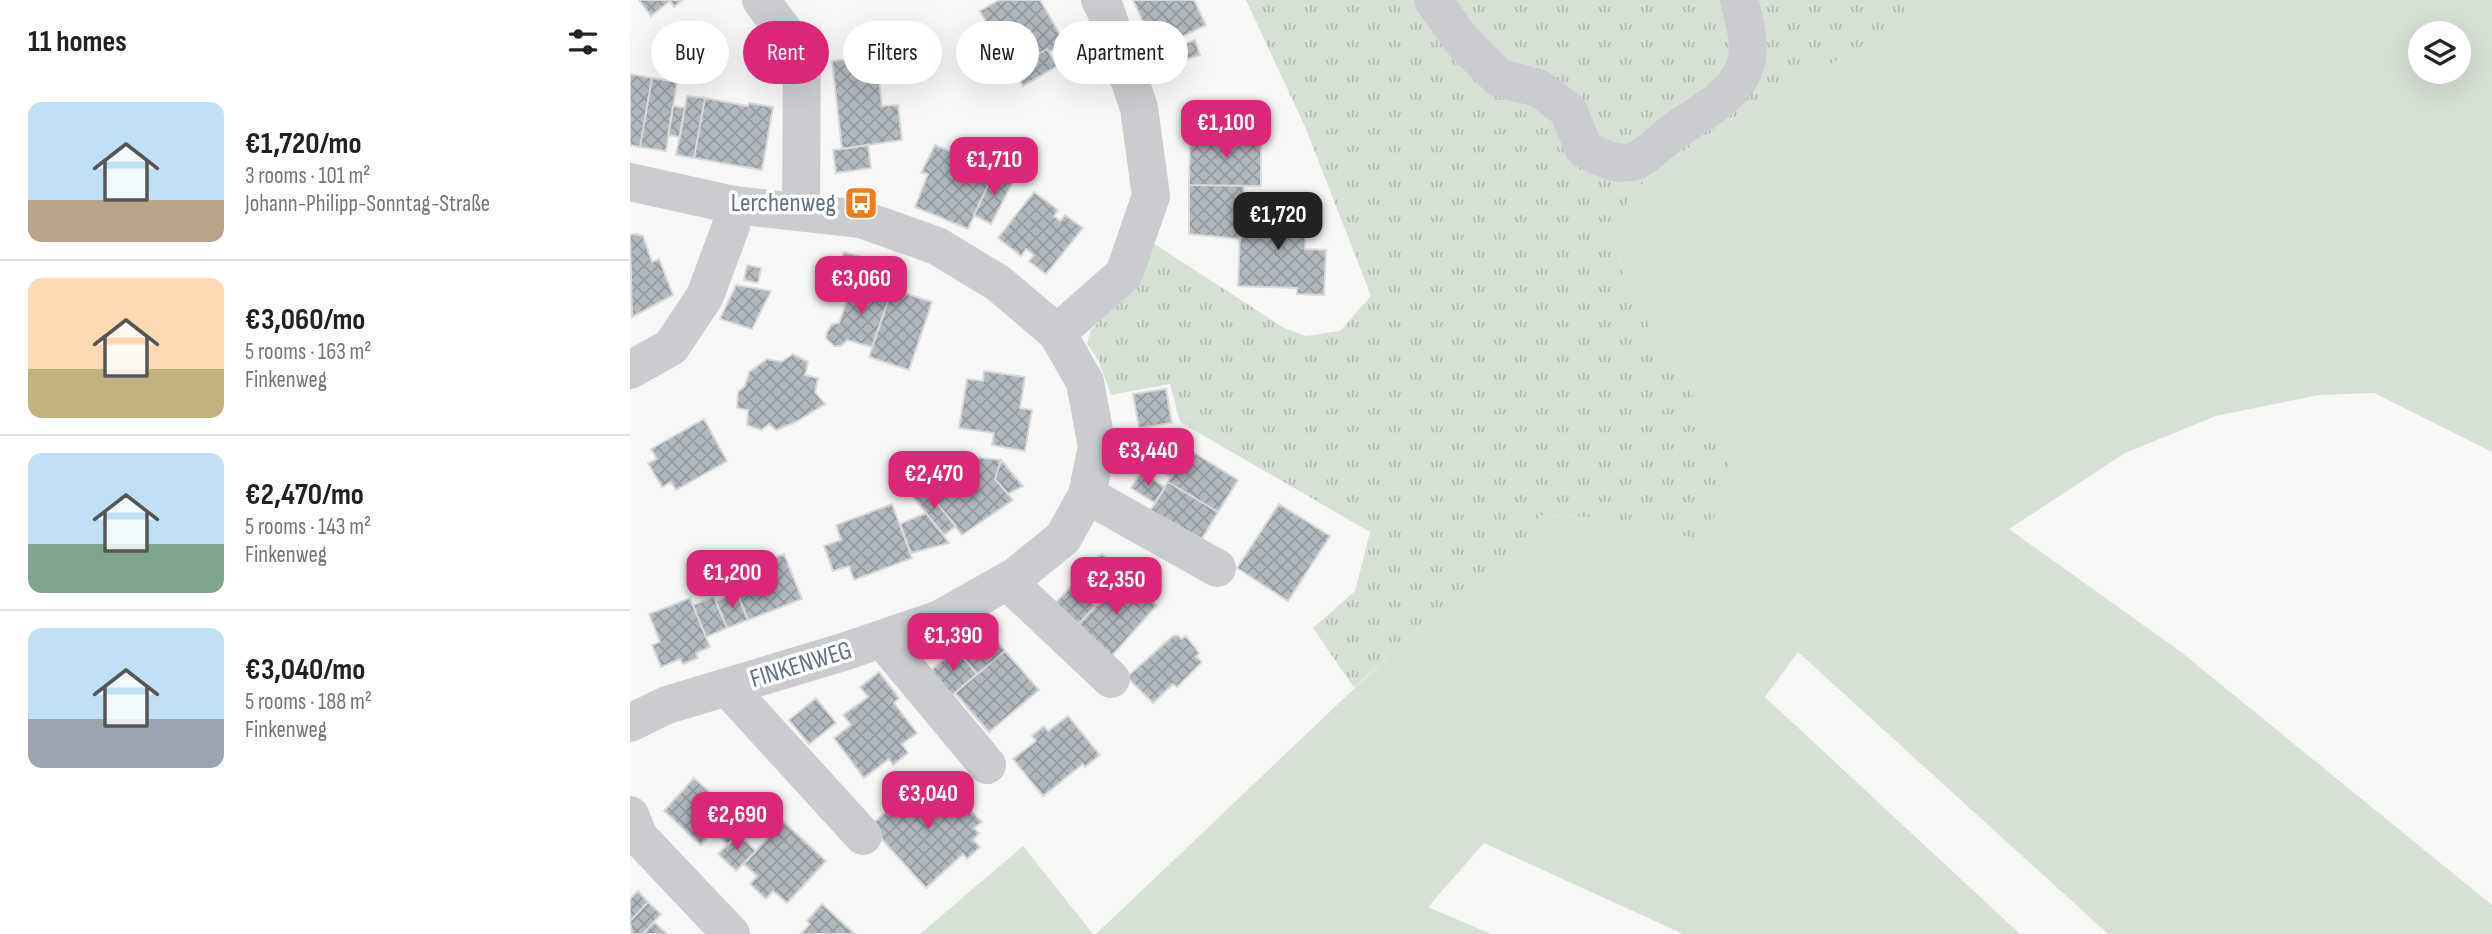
<!DOCTYPE html>
<html lang="en">
<head>
<meta charset="utf-8">
<style>
  body { margin:0; font-family:"Sofia Sans Condensed",sans-serif; background:#f2f2f2; color:#222; height:100vh; display:flex; flex-direction:column; font-size:26px; white-space:nowrap }
  * { box-sizing:border-box; margin:0 }
  p { font-size:23px; color:#767676 }
  .icon { flex:none; width:38px; height:38px; fill:none; stroke:currentColor; stroke-width:2; stroke-linecap:round; stroke-linejoin:round }
  .map { position:relative; flex:1; overflow:hidden }
  .side { display:flex; flex-direction:column; background:#fff; width:630px }
  .side>* { flex:none }
  .guide { position:absolute; left:21px; top:21px; width:665px; height:63px; display:flex; gap:14px }
  .tools { position:absolute; left:1778px; top:21px; display:grid; gap:14px }
  .tools a { display:grid; place-items:center; width:63px; height:63px; border-radius:50%; background:#fff; box-shadow:0 7px 28px #0002; font-size:35px }
  .price { position:absolute; translate:-50% -60px; padding:0 16px; border-radius:14px; background:#db2777; color:#fff; font-size:23px; line-height:46px; filter:drop-shadow(0 2px 4px #0008) }
  .price::after { content:''; position:absolute; left:50%; top:42px; width:21px; height:16px; margin-left:-10px; background:inherit; clip-path:polygon(0 0,100% 0,50% 100%) }
  .price.selected { background:#222; color:#fff }
  ul { padding:0; list-style:none }
  li { display:flex; align-items:center; gap:21px; height:175px; padding:0 28px }
  li+li { border-top:2px solid #e0e0e0 }
  li span { display:grid; place-items:center; flex:none; width:196px; height:140px; border-radius:14px; color:#555 }
  li>.icon { margin-inline-start:auto }
  span .icon { width:84px; height:84px; fill:#fffc; stroke-width:1 }
  li b { font-size:30px }
  h2 { display:flex; justify-content:space-between; align-items:center; height:84px; padding:0 28px; font-size:30px }
  .pill { padding:0 24px; border-radius:32px; background:#fff; box-shadow:0 7px 28px #0002; font-size:24px; line-height:63px }
  .pill.selected { background:#db2777; color:#fff }
  main { display:flex; flex:1; min-height:0 }
  .map>svg:first-child { display:block }
  .grass { fill:#d7e0d5; fill-rule:evenodd }
  .park { fill:url(#park-tufts) }
  .building { fill:url(#building-cross-hatch); stroke:#d9d9d7; stroke-width:2 }
  .lines { fill:none; stroke-linecap:round; stroke-linejoin:round }
  .minor { stroke:#caccd0; stroke-width:38 }
  .labels { text-anchor:middle; dominant-baseline:central; stroke-width:7; stroke-linejoin:round; paint-order:stroke }
  .poi-label { font-size:26px; fill:#647188; stroke:#fff; text-anchor:end }
  .street-label { font-size:26px; fill:#647188; stroke:#fff }
</style>
</head>
<body>
<main>
<section class="side">
<h2>11 homes<svg class="icon" aria-label="filters" viewBox="0 0 24 24"><path d="M4 7h16M4 17h16"/><circle cx="9" cy="7" r="2"/><circle cx="15" cy="17" r="2"/></svg></h2>
<ul>
<li><span style="background:linear-gradient(#bfe0f5 70%,#b9a48a 0)"><svg class="icon" aria-label="home" viewBox="0 0 24 24"><path d="M3 11l9-7 9 7M6 9v11h12V9"/></svg></span><div><b>€1,720/mo</b><p>3 rooms · 101 m²</p><p>Johann-Philipp-Sonntag-Straße</p></div></li>
<li><span style="background:linear-gradient(#ffd9b3 65%,#c2b280 0)"><svg class="icon" aria-label="home" viewBox="0 0 24 24"><path d="M3 11l9-7 9 7M6 9v11h12V9"/></svg></span><div><b>€3,060/mo</b><p>5 rooms · 163 m²</p><p>Finkenweg</p></div></li>
<li><span style="background:linear-gradient(#bfe0f5 65%,#7fa58c 0)"><svg class="icon" aria-label="home" viewBox="0 0 24 24"><path d="M3 11l9-7 9 7M6 9v11h12V9"/></svg></span><div><b>€2,470/mo</b><p>5 rooms · 143 m²</p><p>Finkenweg</p></div></li>
<li><span style="background:linear-gradient(#bfe0f5 65%,#9aa5b1 0)"><svg class="icon" aria-label="home" viewBox="0 0 24 24"><path d="M3 11l9-7 9 7M6 9v11h12V9"/></svg></span><div><b>€3,040/mo</b><p>5 rooms · 188 m²</p><p>Finkenweg</p></div></li>
</ul>
</section>
<div class="map">
<svg width="1862" height="934" viewBox="0 0 1862 934">
  <defs>
    <pattern id="park-tufts" width="24" height="20" patternUnits="userSpaceOnUse" patternTransform="scale(1.75)"><rect width="24" height="20" fill="#d7e0d5"/><path d="M3 7l-1-3M5 7V3M7 7l1-3M15 17l-1-3M17 17v-4M19 17l1-3" fill="none" stroke="#b2bab3"/></pattern>
    <pattern id="building-cross-hatch" width="8" height="8" patternUnits="userSpaceOnUse" patternTransform="scale(1.75)"><rect width="8" height="8" fill="#b2b8bf"/><path d="M0 0l8 8M0 8l8-8" fill="none" stroke="#949aa1"/></pattern>
  </defs>
  <rect width="100%" height="100%" fill="#f7f8f5"/>
  <path class="grass" d="M1316,0H1862V452L1744,393L1689,395L1586,416L1495,453L1379,529L1551,652L1862,905V934H1478L1168,652L1135,697L1390,934H1053L854,843L798,907L861,934H466L792,624L853,583L883,558L910,515L957,517L1084,426L1037,360L991,270L984,233L989,217L1007,189L1026,170L1103,118ZM1790,33H1829V72H1790Z
    M393,846L463,934H290Z"/>
  <path class="park" d="M616,0H783L790,11L810,0H1316L1103,118L1026,170L1007,189L989,217L984,233L991,270L1037,360L1084,426L1097,460L1100,490L1071,539L957,517L910,515L883,558L853,583L792,624L724,688L683,628L725,591L740,532L550,422L540,384L481,395L468,360L457,344L460,331L493,295L523,243L654,328L676,336L710,331L741,296L676,129Z"/>
  <path class="building" d="M9,0H53L44,7L40,1L21,16Z
    M369,0H410L435,43L419,52L417,49L383,68L350,11Z
    M503,0H564L576,25L521,52L509,28L515,26Z
    M240,39L242,54L246,53L252,106L268,105L272,140L212,149L202,61L219,59L217,41Z
    M565,40L570,55L539,65L534,51Z
    M417,49L427,66L393,86L383,68Z
    M0,74L22,78L10,147L0,145Z
    M22,78L47,82L36,151L10,147Z
    M57,96L75,98L64,158L46,155Z
    M75,98L118,106L119,103L143,107L132,170L64,158Z
    M43,106L55,108L50,137L38,135Z
    M631,134V186L559,185L560,136Z
    M238,145L241,168L206,173L203,150Z
    M305,145L365,170L338,229L285,207L298,174L291,173Z
    M365,170L384,180L361,224L344,215Z
    M559,185L614,186L610,239L559,234Z
    M404,192L428,210L424,216L430,221L435,215L453,228L416,274L399,261L404,255L396,249L391,256L368,238Z
    M611,204L639,205V212L676,213L675,249L696,250L694,295L667,294V288L608,286Z
    M6,234L13,236L22,262L29,259L43,295L2,317L0,235Z
    M214,252L240,259L228,288L203,281Z
    M117,265L131,268L128,283L114,280Z
    M232,281L262,289L242,347L217,340L211,346H204L196,338L197,332L202,324L209,323L222,286L228,288Z
    M106,285L141,291L122,329L90,319Z
    M262,289L302,302L279,370L239,357Z
    M163,354L178,362L175,375L188,378L185,392L195,404L164,423L146,430L139,424L131,430L117,425L118,410L107,408L108,392L115,386L119,372L137,359L151,362Z
    M354,371L395,377L390,408L402,410L395,451L362,445L364,433L329,428L337,379L353,381Z
    M536,389L542,423L509,428L503,394Z
    M74,419L97,461L46,490L41,482L32,487L18,463L27,459L21,449Z
    M527,443L552,459L541,477L516,461Z
    M558,449L608,480L588,512L538,482Z
    M327,455L371,460L365,479L383,500L332,535L298,491L327,468Z
    M371,460L393,486L378,494L365,479Z
    M511,472L535,487L525,503L501,488Z
    M538,482L588,512L568,545L518,514Z
    M294,488L326,526L314,535L282,496Z
    M262,504L282,558L224,580L219,566L203,571L194,546L211,540L206,525Z
    M649,504L700,536L658,601L607,568Z
    M296,513L319,543L281,553L270,524Z
    M128,554L132,563L154,554L172,599L118,620L99,571L108,567L107,562Z
    M472,554L494,575L466,606L443,584Z
    M494,575L527,605L478,660L444,629Z
    M443,584L466,606L444,629L421,608Z
    M107,593L118,620L97,628L86,601Z
    M84,597L97,628L76,637L63,605Z
    M60,598L80,647L66,653L68,658L53,664L50,659L31,667L22,645L30,642L19,614Z
    M355,625L375,651L347,674L326,649Z
    M548,635L551,639L556,636L569,653L566,657L572,662L547,687L543,684L523,703L497,677L543,636Z
    M326,649L347,674L320,697L300,671Z
    M375,651L409,690L359,732L325,693Z
    M249,672L269,698L264,703L287,733L272,744L278,753L263,765L259,759L234,778L204,738L221,725L213,715L238,697L230,687Z
    M186,698L206,723L179,744L159,720Z
    M438,716L470,755L455,767L453,764L413,796L383,759L406,741L402,736L414,726L418,731Z
    M297,775L329,811L336,805L352,822L344,828L349,833L343,840L350,847L337,859L333,854L296,888L240,826Z
    M64,778L101,812L71,845L34,811Z
    M117,795L132,808L98,845L84,831Z
    M153,821L196,861L157,903L143,891L136,899L120,884L127,876L114,864Z
    M108,834L126,851L106,871L88,854Z
    M8,891L18,902L0,921V899Z
    M18,902L31,914L13,934H2L0,921Z
    M192,904L225,934H171L180,924L177,921Z
    M24,922L37,934H13Z"/>
  <g class="lines">
    <path class="minor" d="M131,0L172,56L171,211
      M803,0L833,42L869,78L908,88L938,110L954,149C969,157 988,167 1005,161C1014,158 1031,142 1039,135C1065,115 1106,98 1116,63C1121,44 1114,19 1109,0
      M0,182L104,205L231,219L307,246L368,283L427,333L455,382L467,447L457,495L433,538L386,576L310,619L213,652L37,705L0,723
      M427,333L494,274L521,196L509,108L475,9L470,0
      M0,370L41,347L75,296L101,226L104,205
      M457,495L587,568
      M377,581L481,679
      M252,639L357,765
      M97,687L233,836
      M0,815L9,837L101,934"/>
  </g>
  <defs>
    <symbol id="bus-square" viewBox="-11 -11 22 22"><rect x="-9" y="-9" width="18" height="18" rx="4" fill="#f17a1b" stroke="#fff"/><path d="M-5-6H5V4H4V6H2V4H-2V6H-4V4H-5ZM-3.5-4V0h7V-4ZM-3.5 1.2v1.5H-2V1.2ZM2 1.2v1.5H3.5V1.2Z" fill="#fff"/></symbol>
  </defs>
  <g fill-rule="evenodd">
    <use href="#bus-square" x="212" y="184" width="38" height="38"/>
  </g>
  <g class="labels">
    <g class="poi-label">
      <text x="206" y="203">Lerchenweg</text>
    </g>
    <g class="street-label">
      <text transform="translate(171 665) rotate(-17)">FINKENWEG</text>
    </g>
  </g>
</svg>
<div class="tools">
<a><svg class="icon" aria-label="layers" viewBox="0 0 24 24"><path d="M12 4l9 5-9 5-9-5zM3 14l9 5 9-5"/></svg></a>
</div>
<b class="price" style="left:596px;top:160px">€1,100</b>
<b class="price" style="left:364px;top:197px">€1,710</b>
<b class="price selected" style="left:648px;top:252px">€1,720</b>
<b class="price" style="left:231px;top:316px">€3,060</b>
<b class="price" style="left:518px;top:488px">€3,440</b>
<b class="price" style="left:304px;top:511px">€2,470</b>
<b class="price" style="left:102px;top:610px">€1,200</b>
<b class="price" style="left:486px;top:617px">€2,350</b>
<b class="price" style="left:323px;top:673px">€1,390</b>
<b class="price" style="left:298px;top:831px">€3,040</b>
<b class="price" style="left:107px;top:852px">€2,690</b>
<div class="guide">
<a class="pill">Buy</a>
<a class="pill selected">Rent</a>
<a class="pill">Filters</a>
<a class="pill">New</a>
<a class="pill">Apartment</a>
</div>
</div>
</main>
</body>
</html>
